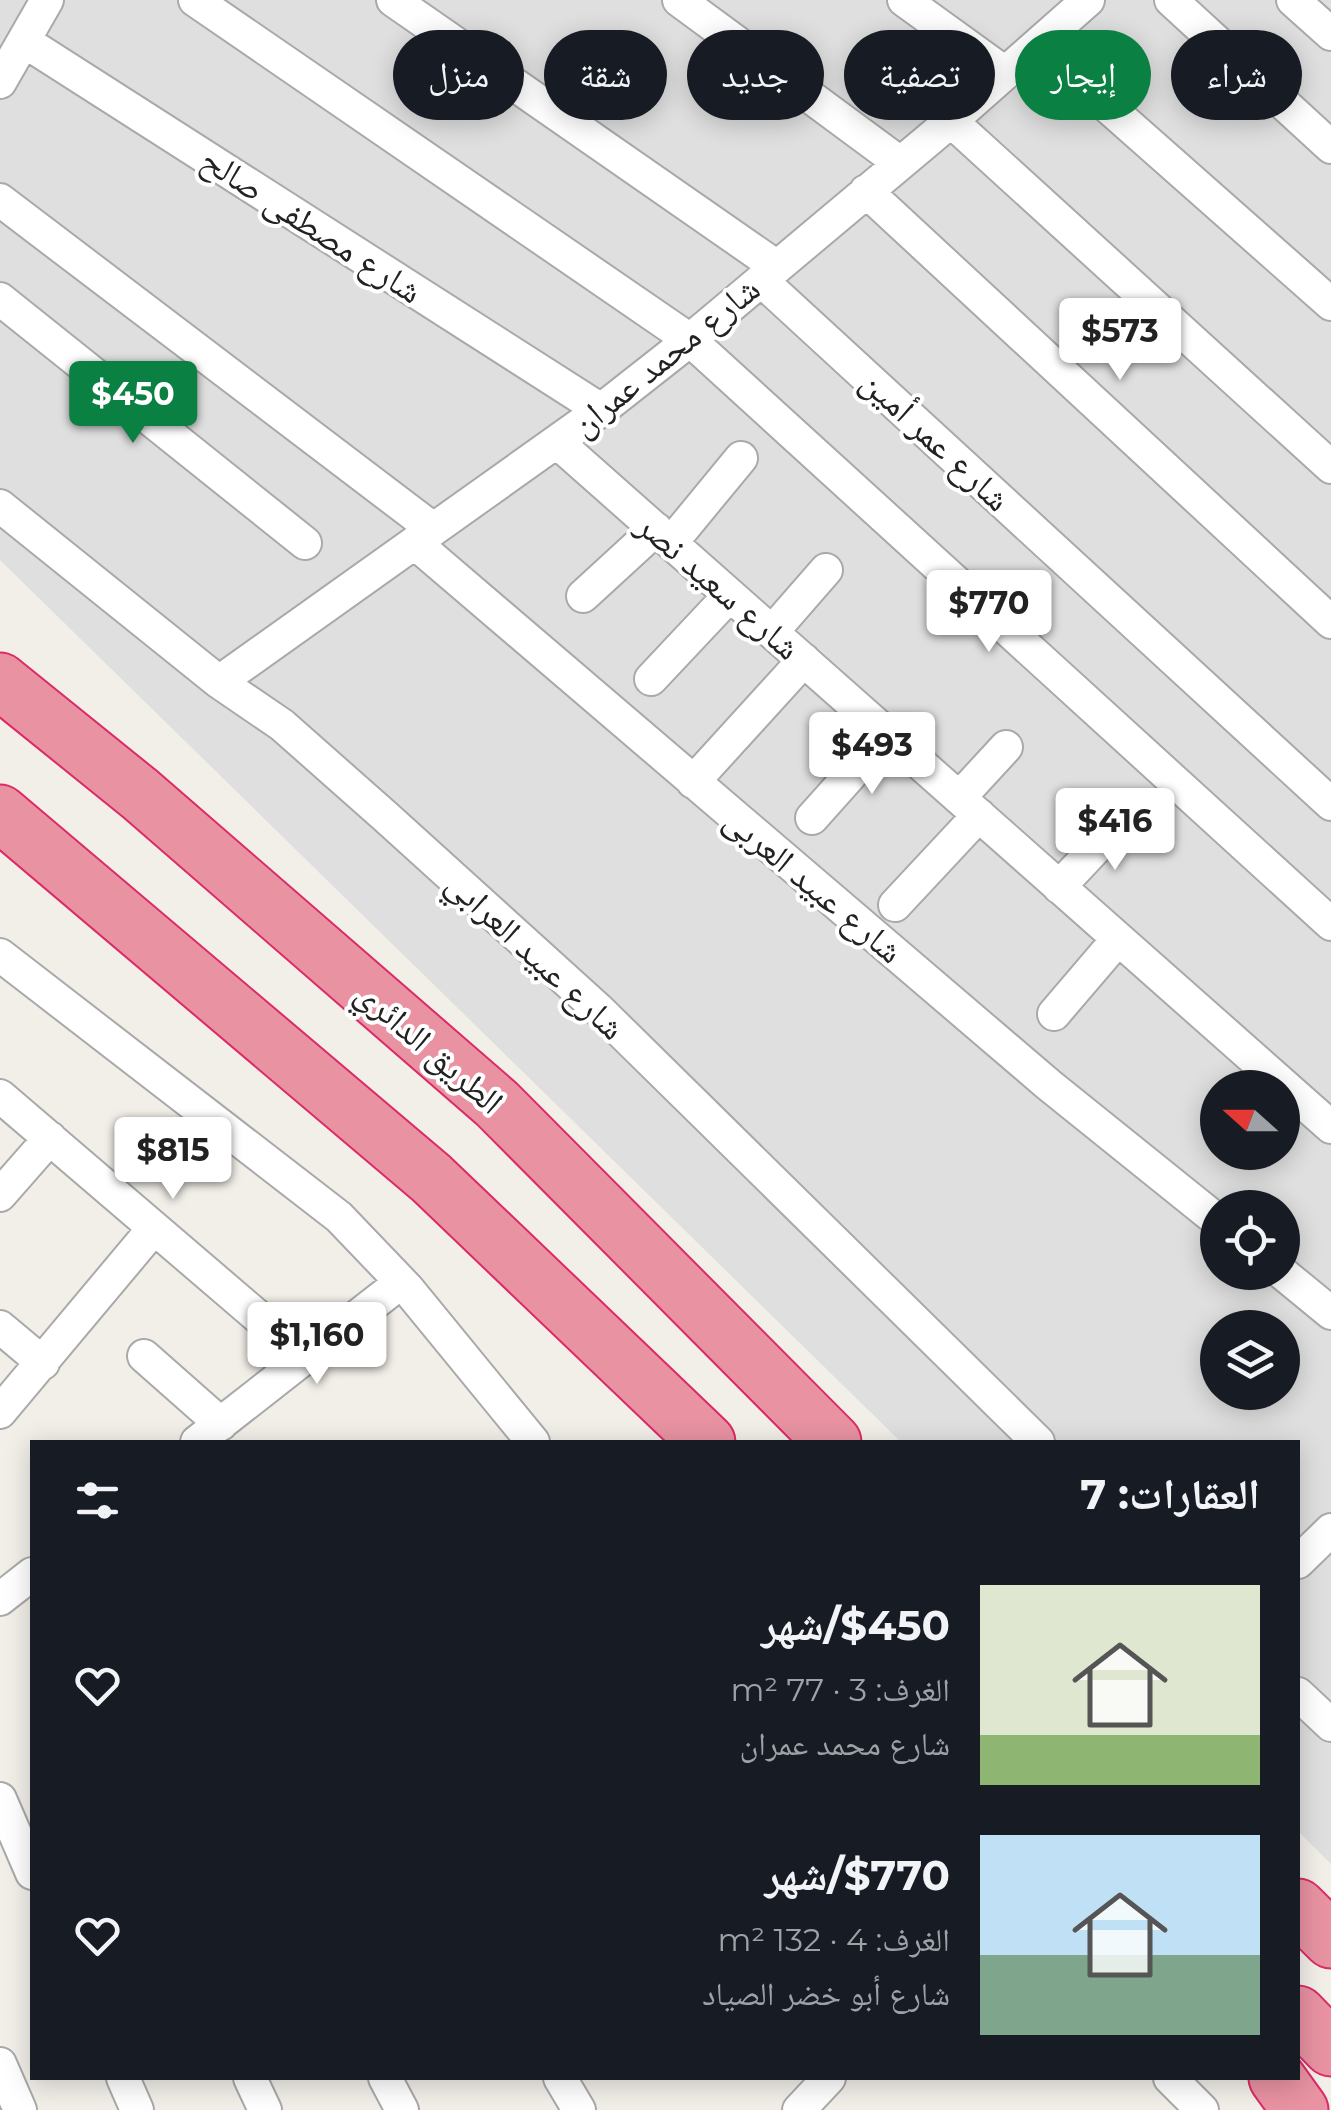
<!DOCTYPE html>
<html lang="ar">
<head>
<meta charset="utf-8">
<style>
  body { margin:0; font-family:Montserrat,"Noto Naskh Arabic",sans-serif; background:#242831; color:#f1f3f6; direction:rtl; height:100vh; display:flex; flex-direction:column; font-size:38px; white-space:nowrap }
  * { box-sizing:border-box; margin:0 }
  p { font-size:32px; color:#9ea1a6 }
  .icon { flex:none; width:55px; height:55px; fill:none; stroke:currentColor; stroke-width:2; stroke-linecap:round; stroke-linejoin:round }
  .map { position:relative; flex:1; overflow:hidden; direction:ltr }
  .side { position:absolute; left:30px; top:1440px; width:1270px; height:640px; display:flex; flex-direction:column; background:#171b24; border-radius:0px; box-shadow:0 5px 25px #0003; direction:rtl }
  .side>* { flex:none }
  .banner { position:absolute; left:30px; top:30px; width:1272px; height:90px; direction:rtl; display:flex; gap:20px }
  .needle { width:65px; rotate:291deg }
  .controls { position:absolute; left:1200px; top:1070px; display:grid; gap:20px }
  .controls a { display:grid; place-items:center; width:100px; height:100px; border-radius:50%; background:#171b24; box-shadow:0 5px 25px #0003; font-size:50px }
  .price { position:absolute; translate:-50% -85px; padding:0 22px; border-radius:10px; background:#fff; color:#222; font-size:32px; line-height:65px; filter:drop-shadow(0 2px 5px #0008) }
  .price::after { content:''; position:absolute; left:50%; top:60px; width:30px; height:22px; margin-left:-15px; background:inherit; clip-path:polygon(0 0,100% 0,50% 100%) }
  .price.on { background:#0b8043; color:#fff }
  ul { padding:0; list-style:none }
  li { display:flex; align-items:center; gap:30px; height:250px; padding:0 40px }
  li span { display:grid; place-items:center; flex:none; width:280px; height:200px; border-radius:0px; color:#555 }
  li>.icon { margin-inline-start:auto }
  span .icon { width:120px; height:120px; fill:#fffc; stroke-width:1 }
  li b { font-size:42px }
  h2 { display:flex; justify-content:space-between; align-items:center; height:120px; padding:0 40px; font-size:42px }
  .tag { padding:0 35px; border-radius:45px; background:#171b24; box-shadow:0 5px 25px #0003; font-size:35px; line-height:90px }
  .tag.on { background:#0b8043; color:#fff }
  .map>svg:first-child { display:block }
  .residential { fill:#e0dfdf; fill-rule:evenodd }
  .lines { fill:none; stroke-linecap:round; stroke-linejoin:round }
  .minor-casing { stroke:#a9a9a9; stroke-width:36 }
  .motorway-casing { stroke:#dc2a67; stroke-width:59 }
  .minor { stroke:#fff; stroke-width:32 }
  .motorway { stroke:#e892a2; stroke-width:55 }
  .labels { text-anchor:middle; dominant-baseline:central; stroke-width:8; stroke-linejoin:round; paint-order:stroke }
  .street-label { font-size:35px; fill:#222; stroke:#fff }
</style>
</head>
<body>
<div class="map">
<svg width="1331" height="2110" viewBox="0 0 1331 2110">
  <rect width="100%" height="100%" fill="#f2efe9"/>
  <path class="residential" d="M0,0H1331V1864L1298,1831V1442H901L0,560ZM1218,1088H1282V1152H1218ZM1218,1208H1282V1272H1218ZM1218,1328H1282V1392H1218Z"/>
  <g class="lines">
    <defs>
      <path id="minor" d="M195,0L690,340L1331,924
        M393,0L777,267
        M679,0L900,163
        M904,0L1005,73
        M1171,0L1331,147
        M1293,0L1331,34
        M24,41L601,410
        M1038,45L1331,304
        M0,82L47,0
        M951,121L1331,467
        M866,191L1331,622
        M0,200L433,529
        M761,280L1331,804
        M0,299L305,543
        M557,442L1331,1127
        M0,506L219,682L282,725L386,817L598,1009L1038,1442
        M415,543L1049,1085L1218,1221
        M671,543L741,458
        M583,596L656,529
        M772,632L826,570
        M651,679L730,595
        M219,682L601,410L690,340L951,121L1088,0
        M693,782L804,660
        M959,798L1006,747
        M812,818L887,734
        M1059,887L1124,818
        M895,905L979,815
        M0,955L339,1217L407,1288L533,1442
        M1054,1014L1118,939
        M0,1096L305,1357
        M0,1195L50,1138
        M1281,1272L1331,1313
        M0,1327L43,1363
        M144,1356L221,1424
        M0,1412L154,1228
        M197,1442L400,1283
        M1298,1562L1331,1530
        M0,1599L32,1574
        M1298,1694L1331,1725
        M0,1799L32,1873
        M0,2064L20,2110
        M123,2078L137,2110
        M250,2078L265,2110
        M385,2078L402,2110
        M560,2078L579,2110
        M1170,2078L1202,2110
        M799,2110L829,2078"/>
      <path id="motorway" d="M0,681L140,794L497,1104L833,1442
        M0,813L431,1178L707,1442
        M1298,1907L1331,1940
        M1298,2014L1331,2048
        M1277,2078L1300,2110"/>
    </defs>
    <use href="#minor" class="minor-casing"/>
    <use href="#motorway" class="motorway-casing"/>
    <use href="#minor" class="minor"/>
    <use href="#motorway" class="motorway"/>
  </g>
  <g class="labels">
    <g class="street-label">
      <text transform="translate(312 225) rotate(33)">شارع مصطفى صالح</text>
      <text transform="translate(665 356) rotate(-39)">شارع محمد عمران</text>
      <text transform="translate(936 440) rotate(43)">شارع عمر أمين</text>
      <text transform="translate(719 586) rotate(41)">شارع سعيد نصر</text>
      <text transform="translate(814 885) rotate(40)">شارع عبيد العربى</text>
      <text transform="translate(536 955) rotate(43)">شارع عبيد العرابي</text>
      <text transform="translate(430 1047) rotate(41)">الطريق الدائري</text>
    </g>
  </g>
</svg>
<div class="controls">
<a><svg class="needle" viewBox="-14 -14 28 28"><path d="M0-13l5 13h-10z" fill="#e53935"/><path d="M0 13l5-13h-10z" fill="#9ea1a6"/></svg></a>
<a><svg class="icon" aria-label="locate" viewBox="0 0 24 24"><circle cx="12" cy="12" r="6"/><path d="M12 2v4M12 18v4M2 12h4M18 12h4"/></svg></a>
<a><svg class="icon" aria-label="layers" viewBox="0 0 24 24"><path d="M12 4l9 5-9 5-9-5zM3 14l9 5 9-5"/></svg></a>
</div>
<b class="price" style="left:1120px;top:383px">$573</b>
<b class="price on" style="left:133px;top:446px">$450</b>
<b class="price" style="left:989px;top:655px">$770</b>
<b class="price" style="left:872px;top:797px">$493</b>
<b class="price" style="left:1115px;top:873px">$416</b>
<b class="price" style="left:173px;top:1202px">$815</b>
<b class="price" style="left:317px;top:1387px">$1,160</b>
<div class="banner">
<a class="tag">شراء</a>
<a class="tag on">إيجار</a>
<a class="tag">تصفية</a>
<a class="tag">جديد</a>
<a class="tag">شقة</a>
<a class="tag">منزل</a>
</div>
<section class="side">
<h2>العقارات: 7<svg class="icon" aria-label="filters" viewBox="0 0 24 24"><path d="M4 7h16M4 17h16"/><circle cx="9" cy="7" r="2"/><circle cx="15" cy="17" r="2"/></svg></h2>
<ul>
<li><span style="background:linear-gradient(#dfe7d0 75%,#8fb573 0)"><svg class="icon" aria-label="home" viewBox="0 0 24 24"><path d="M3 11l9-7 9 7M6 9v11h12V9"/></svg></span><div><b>$450/شهر</b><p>الغرف: 3 · 77 m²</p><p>شارع محمد عمران</p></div><svg class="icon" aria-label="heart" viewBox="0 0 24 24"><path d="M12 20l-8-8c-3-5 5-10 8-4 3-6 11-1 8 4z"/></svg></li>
<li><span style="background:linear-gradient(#bfe0f5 60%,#7fa58c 0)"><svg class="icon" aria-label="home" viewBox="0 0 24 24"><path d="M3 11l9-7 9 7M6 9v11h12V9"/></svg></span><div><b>$770/شهر</b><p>الغرف: 4 · 132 m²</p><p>شارع أبو خضر الصياد</p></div><svg class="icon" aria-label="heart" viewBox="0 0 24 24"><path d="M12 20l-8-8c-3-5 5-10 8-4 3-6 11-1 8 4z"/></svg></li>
</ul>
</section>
</div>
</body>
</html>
